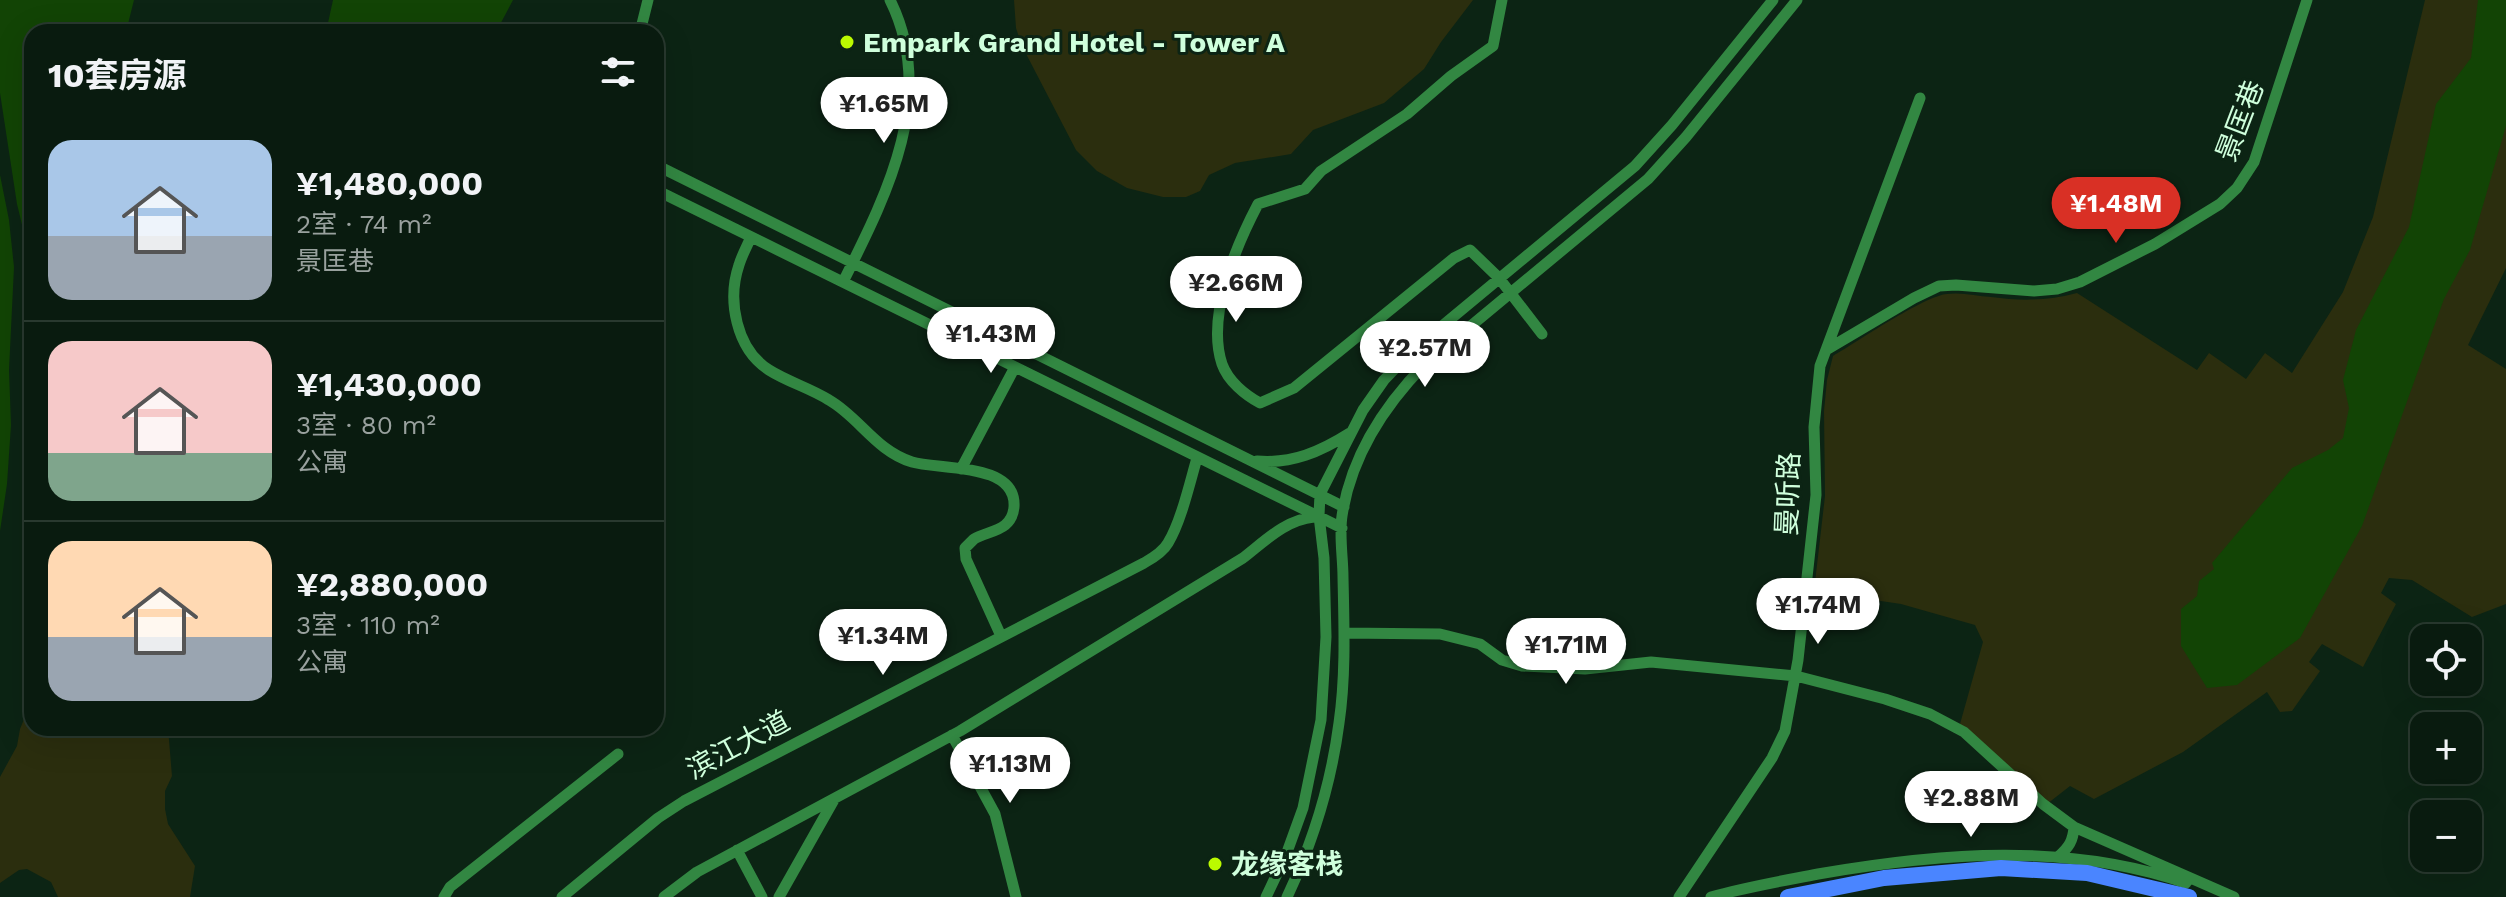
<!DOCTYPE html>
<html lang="zh">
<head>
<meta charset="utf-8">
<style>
  body { margin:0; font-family:"Work Sans","Noto Sans SC",sans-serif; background:#17281d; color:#f1f3f6; height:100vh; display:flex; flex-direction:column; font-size:30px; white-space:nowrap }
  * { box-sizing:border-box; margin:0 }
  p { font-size:26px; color:#99a19e }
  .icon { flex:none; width:44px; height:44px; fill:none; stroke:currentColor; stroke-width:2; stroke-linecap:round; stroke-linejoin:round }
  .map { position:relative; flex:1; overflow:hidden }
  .panel { position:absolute; left:24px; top:24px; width:640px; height:712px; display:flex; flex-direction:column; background:#091b0f; border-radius:24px; box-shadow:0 8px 32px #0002,0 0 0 2px #29392f }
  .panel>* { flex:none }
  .buttons { position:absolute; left:2410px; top:624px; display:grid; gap:16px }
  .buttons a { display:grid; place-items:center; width:72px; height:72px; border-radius:16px; background:#091b0f; box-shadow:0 8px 32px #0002,0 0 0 2px #29392f; font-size:40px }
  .price { position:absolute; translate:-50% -68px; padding:0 18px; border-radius:28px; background:#fff; color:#222; font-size:26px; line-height:52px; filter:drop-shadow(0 2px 4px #0008) }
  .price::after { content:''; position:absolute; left:50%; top:48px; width:24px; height:18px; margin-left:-12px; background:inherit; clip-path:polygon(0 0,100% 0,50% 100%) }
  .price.current { background:#d93025; color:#fff }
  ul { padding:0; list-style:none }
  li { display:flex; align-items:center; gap:24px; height:200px; padding:0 24px }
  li+li { border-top:2px solid #29392f }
  li span { display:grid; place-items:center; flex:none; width:224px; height:160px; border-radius:24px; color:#555 }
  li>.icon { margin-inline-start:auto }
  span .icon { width:96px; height:96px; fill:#fffc; stroke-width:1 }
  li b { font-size:34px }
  h2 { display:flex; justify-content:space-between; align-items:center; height:96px; padding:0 24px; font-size:34px }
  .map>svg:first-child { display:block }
  .green { fill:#2b2e0e }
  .water { fill:#124405 }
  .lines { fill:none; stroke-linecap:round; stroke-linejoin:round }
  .minor { stroke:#328742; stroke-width:11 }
  .highway { stroke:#4a85ff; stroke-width:16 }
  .poi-dot { fill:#bbfa00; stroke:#0c2414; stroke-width:3 }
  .labels { text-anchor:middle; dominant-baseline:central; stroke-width:6; stroke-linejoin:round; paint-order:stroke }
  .poi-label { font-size:28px; font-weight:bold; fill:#cfffdc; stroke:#0c2414; text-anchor:start }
  .street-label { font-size:28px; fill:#cfffdc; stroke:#0c2414 }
</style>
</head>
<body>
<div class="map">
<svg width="2506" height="897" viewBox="0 0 2506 897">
  <rect width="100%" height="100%" fill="#0c2414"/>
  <path class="green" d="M1014,0H1473L1441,42L1424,69L1384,103L1313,130L1291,154L1235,163L1209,175L1200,191L1186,197H1163L1127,188L1097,171L1076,150L1022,46L1016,28Z
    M2425,0H2506V268L2468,345L2506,369V604L2472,617L2412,580L2389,578L2381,593L2396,604L2363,667L2322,644L2309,662L2320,671L2292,711L2280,712L2267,692L2183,752L2094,799L2070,786L2047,804L1960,724L1983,642L1975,625L1901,604L1814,591L1825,496L1824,411L1827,380L1833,356C1857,342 1924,296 1947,294C1961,292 1977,296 1991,297C2020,301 2048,301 2077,293L2197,370L2209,353L2246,379L2265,353L2292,373L2343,292L2373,217Z
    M32,501V583L23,569L29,535L26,516Z
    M32,604V678C25,644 17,637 32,604Z
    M32,700V728H168L172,776L165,791V809L168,824L195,866L190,897H58L51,882L27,869L19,870L0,883V777L17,746L20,729Z"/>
  <path class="water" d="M0,0H134L126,32H32V266L17,204L0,93Z
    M333,0H513L496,32H329L328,23Z
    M2478,0H2506V126L2470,250L2444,299L2362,526L2300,638L2237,685L2207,688L2181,646V609L2197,596L2199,581L2214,569L2212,563L2292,468L2328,450L2343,438L2349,408L2343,380L2356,330L2409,227L2436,104L2471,58Z
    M0,175L9,220L14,267L9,370L11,425L7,484L0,531Z"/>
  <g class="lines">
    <path class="minor" d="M1502,0L1493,46L1451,76L1407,114L1321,171L1305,189L1258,204C1236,246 1206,316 1222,364C1228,381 1245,395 1260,403L1294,388L1454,258L1470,250L1499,278L1542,334
      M640,32L648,0
      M656,165L1344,507
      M656,190L1342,528
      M751,237C747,246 742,255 739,265C727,300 736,349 769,370C788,382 810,388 829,400C859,417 876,451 912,462C939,470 1017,462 1014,507C1012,531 990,530 974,539C973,540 966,547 965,548L966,559L1001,636
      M843,282C886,196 938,96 890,0
      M1826,350L1914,298L1939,286L1956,285L2034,291L2057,289L2080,282L2155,244L2220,204L2237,188L2254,162L2307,0
      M1257,461C1292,464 1320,452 1350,433
      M961,469L1015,367
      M1344,633L1440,634L1480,644L1502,660L1522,666L1585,669L1651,662L1796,676L1885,699L1930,714L1964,732L2043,804L2074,827L2234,897
      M952,735L995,814L1016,897
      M737,850L762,897
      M2059,856C2069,847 2073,841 2074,827
      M444,897L450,887L618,754
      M562,897L658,818L684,801L1144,563C1153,558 1163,552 1168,543C1181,522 1190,482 1197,458
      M664,897L697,872L960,731L1243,558C1265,541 1285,520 1314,517
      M779,897L835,798
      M1266,897L1286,855L1303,808L1321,720L1326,637L1324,558L1319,516L1320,494L1363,410L1384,380L1412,351L1635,166L1672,125L1773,0
      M1287,897C1313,842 1331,784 1339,723C1346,675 1344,625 1343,577C1343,558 1339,535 1342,516C1351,456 1383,407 1425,364L1648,179L1686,137L1797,0
      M1679,897L1772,758L1785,731L1798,660L1816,495L1814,427L1820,366L1920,98
      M1711,897C1746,887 1782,881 1818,874C1939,853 2067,842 2186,883"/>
    <path class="highway" d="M1788,897L1884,878L2001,868L2087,873L2189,897"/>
  </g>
  <g class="poi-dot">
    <circle cx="847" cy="42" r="8"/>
    <circle cx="1215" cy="864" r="8"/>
  </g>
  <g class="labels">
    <g class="poi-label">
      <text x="863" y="42">Empark Grand Hotel - Tower A</text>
      <text x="1231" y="864">龙缘客栈</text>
    </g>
    <g class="street-label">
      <text transform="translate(2240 121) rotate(-69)">景匡巷</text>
      <text transform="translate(1788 494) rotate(-88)">曼听路</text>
      <text transform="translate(738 745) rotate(-28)">滨江大道</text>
    </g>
  </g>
</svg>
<div class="buttons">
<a><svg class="icon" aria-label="locate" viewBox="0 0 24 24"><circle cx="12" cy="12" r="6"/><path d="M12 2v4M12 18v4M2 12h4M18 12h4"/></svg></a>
<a>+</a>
<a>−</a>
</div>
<b class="price" style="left:884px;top:145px">¥1.65M</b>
<b class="price current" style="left:2116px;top:245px">¥1.48M</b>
<b class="price" style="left:1236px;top:324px">¥2.66M</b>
<b class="price" style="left:991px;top:375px">¥1.43M</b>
<b class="price" style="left:1425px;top:389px">¥2.57M</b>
<b class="price" style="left:1818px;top:646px">¥1.74M</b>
<b class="price" style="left:883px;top:677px">¥1.34M</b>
<b class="price" style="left:1566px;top:686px">¥1.71M</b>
<b class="price" style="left:1010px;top:805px">¥1.13M</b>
<b class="price" style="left:1971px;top:839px">¥2.88M</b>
<section class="panel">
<h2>10套房源<svg class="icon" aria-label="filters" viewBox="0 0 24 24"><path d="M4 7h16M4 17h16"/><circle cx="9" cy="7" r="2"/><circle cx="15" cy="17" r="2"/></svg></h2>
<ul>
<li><span style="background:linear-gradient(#a9c7e8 60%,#9aa5b1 0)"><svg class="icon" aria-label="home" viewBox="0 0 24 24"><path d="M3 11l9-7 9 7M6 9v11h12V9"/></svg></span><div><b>¥1,480,000</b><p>2室 · 74 m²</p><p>景匡巷</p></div></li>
<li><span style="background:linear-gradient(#f6c9c9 70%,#7fa58c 0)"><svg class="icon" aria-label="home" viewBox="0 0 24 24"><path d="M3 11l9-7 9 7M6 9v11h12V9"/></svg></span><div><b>¥1,430,000</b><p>3室 · 80 m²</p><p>公寓</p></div></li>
<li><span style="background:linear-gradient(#ffd9b3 60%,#9aa5b1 0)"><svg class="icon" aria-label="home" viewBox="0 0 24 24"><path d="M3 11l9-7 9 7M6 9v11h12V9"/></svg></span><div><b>¥2,880,000</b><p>3室 · 110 m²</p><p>公寓</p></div></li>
</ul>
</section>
</div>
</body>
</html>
